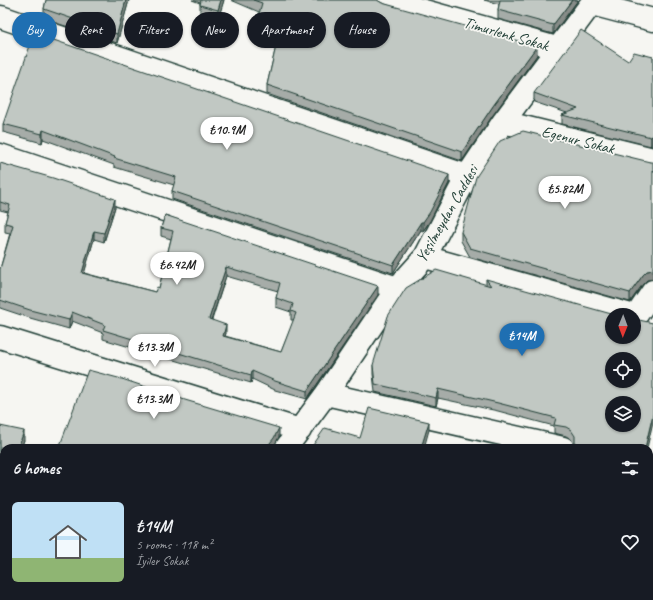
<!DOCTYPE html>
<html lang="en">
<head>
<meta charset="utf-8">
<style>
  body { margin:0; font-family:Caveat,sans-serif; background:#20242c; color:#f1f3f6; height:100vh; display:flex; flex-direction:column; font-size:15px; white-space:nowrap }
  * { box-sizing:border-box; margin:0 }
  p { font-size:13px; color:#9ea1a6 }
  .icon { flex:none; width:22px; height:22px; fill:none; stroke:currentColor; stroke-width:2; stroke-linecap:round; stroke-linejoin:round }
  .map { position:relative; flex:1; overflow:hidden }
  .side { position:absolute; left:0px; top:444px; width:653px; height:156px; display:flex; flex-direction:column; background:#171b24; border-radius:12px 12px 0 0; box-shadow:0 1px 3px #0004 }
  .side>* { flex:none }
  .banner { position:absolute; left:12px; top:12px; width:400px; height:36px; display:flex; gap:8px }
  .needle { width:26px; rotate:181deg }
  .controls { position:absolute; left:605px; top:308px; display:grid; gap:8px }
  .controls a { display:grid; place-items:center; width:36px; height:36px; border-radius:50%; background:#171b24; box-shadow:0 1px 3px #0004; font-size:20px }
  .price { position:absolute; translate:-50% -34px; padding:0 9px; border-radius:14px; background:#fff; color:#222; font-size:13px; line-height:26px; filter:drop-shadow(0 1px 2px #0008) }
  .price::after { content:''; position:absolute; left:50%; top:24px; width:12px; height:9px; margin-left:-6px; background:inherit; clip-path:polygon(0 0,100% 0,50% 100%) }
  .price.selected { background:#1f6fb2; color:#fff }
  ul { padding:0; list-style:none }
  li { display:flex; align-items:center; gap:12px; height:100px; padding:0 12px }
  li+li { border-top:1px solid #363941 }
  li span { display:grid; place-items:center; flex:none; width:112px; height:80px; border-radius:6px; color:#555 }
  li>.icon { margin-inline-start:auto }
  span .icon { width:48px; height:48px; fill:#fffc; stroke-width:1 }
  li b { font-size:17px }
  h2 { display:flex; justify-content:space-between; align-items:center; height:48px; padding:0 12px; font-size:17px }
  .pill { padding:0 14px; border-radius:18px; background:#171b24; box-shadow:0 1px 3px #0004; font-size:14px; line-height:36px }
  .pill.selected { background:#1f6fb2; color:#fff }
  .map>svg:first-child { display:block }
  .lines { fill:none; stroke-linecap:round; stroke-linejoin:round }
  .minor-casing { stroke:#1f3d34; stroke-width:25 }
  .minor { stroke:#f6f6f2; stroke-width:22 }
  .wall { fill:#a6aca8; stroke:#1f3d34; fill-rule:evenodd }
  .shaded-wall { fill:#878c88; stroke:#1f3d34 }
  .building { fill:#c1c8c3; stroke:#1f3d34; fill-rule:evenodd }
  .labels { text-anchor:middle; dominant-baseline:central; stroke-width:3.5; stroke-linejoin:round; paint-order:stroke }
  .street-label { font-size:16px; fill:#1f3d34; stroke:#f6f6f2 }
</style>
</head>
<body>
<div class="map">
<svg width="653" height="600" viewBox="0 0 653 600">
  <rect width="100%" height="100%" fill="#f6f6f2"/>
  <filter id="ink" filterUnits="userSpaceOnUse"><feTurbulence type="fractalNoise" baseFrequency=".025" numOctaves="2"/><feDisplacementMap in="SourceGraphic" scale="8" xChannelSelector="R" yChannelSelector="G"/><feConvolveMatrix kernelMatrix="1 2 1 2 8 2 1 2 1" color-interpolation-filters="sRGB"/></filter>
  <g filter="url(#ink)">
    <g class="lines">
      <defs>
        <path id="minor" d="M385,0L557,48
          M592,4L653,20
          M1,17L467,176
          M503,122L653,159
          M0,155L397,288
          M425,257L631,315
          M636,316L653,291
          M0,337L300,430
          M326,394L563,448
          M286,448L326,394L397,288L425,257L467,176L503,122L594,0
          M649,468L653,469
          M0,512L4,514
          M538,596L567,600
          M174,600L176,596"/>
      </defs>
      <use href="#minor" class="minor-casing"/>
      <use href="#minor" class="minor"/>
    </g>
    <path class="wall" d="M46,0H129L117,43L44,19V9Z
      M192,0H224L218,19L200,14V3Z
      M231,0H377L382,3L537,55L493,115L462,161L267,94V85L280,29L259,23V12Z
      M484,0H578L553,34L498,19V10L499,4Z
      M653,57L651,146L562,124V115L567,113L534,102V93L628,61Z
      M3,124L449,183L430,221L423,231L421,230L393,273L172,199V191L174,185L114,167V165L43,139L42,143L3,132Z
      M650,162L647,280L643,284L630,302L470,257L461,241V232Z
      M0,163L115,207L104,242L94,239L84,273L155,292L159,288L171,239L161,236V228L165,215L378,295L307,399L275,390L252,379L251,383L103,339V333L72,321L69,329L30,318L0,308V269L10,233L5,232V223L8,212L0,210ZM226,276L278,291L276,298V307L291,312V320H294L281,352L225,336L226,333L212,320Z
      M486,279L647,448L574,444L571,439L566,436L554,433V426L498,411L438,398L436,406L375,392L373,374V365L486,285Z
      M0,426L24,440L21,448H4V501L0,500Z
      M649,477L653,478V600L632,596H649Z"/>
    <path class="shaded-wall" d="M126,0H129L117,43V34Z
      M221,0H224L218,19V10Z
      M572,0H578L553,34V25Z
      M537,46V55L493,115L462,161V152L493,106Z
      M43,130V139L42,143V134Z
      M653,135V143L651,146V137Z
      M449,175V183L430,221L423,231V222Z
      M115,199V207L104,242V233Z
      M421,222V230L393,273V265Z
      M94,231V239L82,281V273Z
      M226,267V276L209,327V319Z
      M653,270V279L647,280L643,284L630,302V293L643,275L647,271Z
      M378,286V295L307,399V391Z
      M72,312V321L69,329V320Z
      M226,325V333L223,344V336Z
      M252,371V379L251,383V375Z
      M438,389V398L436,406V398Z
      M653,414V422L647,448H645Z
      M429,422V430L424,448H421Z
      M279,428V437L274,446L272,448H266Z
      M24,431V440L21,448H18Z
      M125,596H128L127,600H124Z"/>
    <path class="building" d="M46,0H126L117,34L44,9Z
      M201,0H221L218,10L200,5Z
      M253,0H377L382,3L537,46L493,106L462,152L267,85L282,20L259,14L262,3Z
      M500,0H572L553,25L498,10Z
      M581,30L628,61L634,52L653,57V135L651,137L562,115L578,109L534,93Z
      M34,34L39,35L449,175L430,212L423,222H421L393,265L172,191L176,177L114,158L115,157L43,130L42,134L3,124Z
      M523,131L650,162H653V270L647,271L643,275L630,293L470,248L461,232L476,177L500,141Z
      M0,163L53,178L115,199L104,233L94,231L82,273L155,292L157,287L159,288L173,231L161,228L165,215L378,286L307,391L275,381L252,371L251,375L103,330L105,325L72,312L69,320L30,310L0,300V269L13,225L5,223L10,205L0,202ZM226,267L280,283L276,298L293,304L291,311L296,313L281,352L223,336L226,325L209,319Z
      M436,270L491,286L486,279L615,315H612V337H634V319L653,323V414L645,448H572L575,443V436L571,430L566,427L554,425L556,418L498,403L438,389L436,398L375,384L373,365L388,316L406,288ZM612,359H634V381H612ZM612,403H634V425H612Z
      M88,370L122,379L185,400L279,428L274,438L266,448H59Z
      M369,408L429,422L421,448H311L325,428L360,438Z
      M0,426L24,431L18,448H4V492L0,491Z
      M649,477L653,478V592L649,591Z
      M0,516L4,517V596H125L124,600H0Z
      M207,596H529L530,597L536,600H204Z
      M578,596H603L602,600H576Z"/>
  </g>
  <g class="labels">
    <g class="street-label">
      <text transform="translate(506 34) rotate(16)">Timurlenk Sokak</text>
      <text transform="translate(578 140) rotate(14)">Egenur Sokak</text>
      <text transform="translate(447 214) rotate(-60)">Yeşilmeydan Caddesi</text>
    </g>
  </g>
</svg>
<div class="controls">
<a><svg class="needle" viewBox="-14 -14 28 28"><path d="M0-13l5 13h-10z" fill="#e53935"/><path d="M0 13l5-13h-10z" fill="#9ea1a6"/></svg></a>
<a><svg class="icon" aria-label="locate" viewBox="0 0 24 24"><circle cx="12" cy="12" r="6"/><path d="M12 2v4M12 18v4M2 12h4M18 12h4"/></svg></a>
<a><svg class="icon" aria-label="layers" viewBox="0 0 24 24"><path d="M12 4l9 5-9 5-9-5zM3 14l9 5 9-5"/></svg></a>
</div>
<b class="price" style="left:227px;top:151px">₺10.9M</b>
<b class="price" style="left:565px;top:210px">₺5.82M</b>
<b class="price" style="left:177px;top:286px">₺6.42M</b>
<b class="price selected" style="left:522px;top:357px">₺14M</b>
<b class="price" style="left:155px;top:368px">₺13.3M</b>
<b class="price" style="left:154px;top:420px">₺13.3M</b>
<div class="banner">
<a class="pill selected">Buy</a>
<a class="pill">Rent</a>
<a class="pill">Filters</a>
<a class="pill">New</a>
<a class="pill">Apartment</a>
<a class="pill">House</a>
</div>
<section class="side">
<h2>6 homes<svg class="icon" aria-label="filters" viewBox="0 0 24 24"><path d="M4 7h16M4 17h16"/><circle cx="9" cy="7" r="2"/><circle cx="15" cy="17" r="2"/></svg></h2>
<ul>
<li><span style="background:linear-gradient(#bfe0f5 70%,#8fb573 0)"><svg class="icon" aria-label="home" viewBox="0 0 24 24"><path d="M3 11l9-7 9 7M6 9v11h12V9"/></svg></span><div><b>₺14M</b><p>5 rooms · 118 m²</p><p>İyiler Sokak</p></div><svg class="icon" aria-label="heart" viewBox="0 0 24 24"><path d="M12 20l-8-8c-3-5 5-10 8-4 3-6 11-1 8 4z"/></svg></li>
</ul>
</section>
</div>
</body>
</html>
